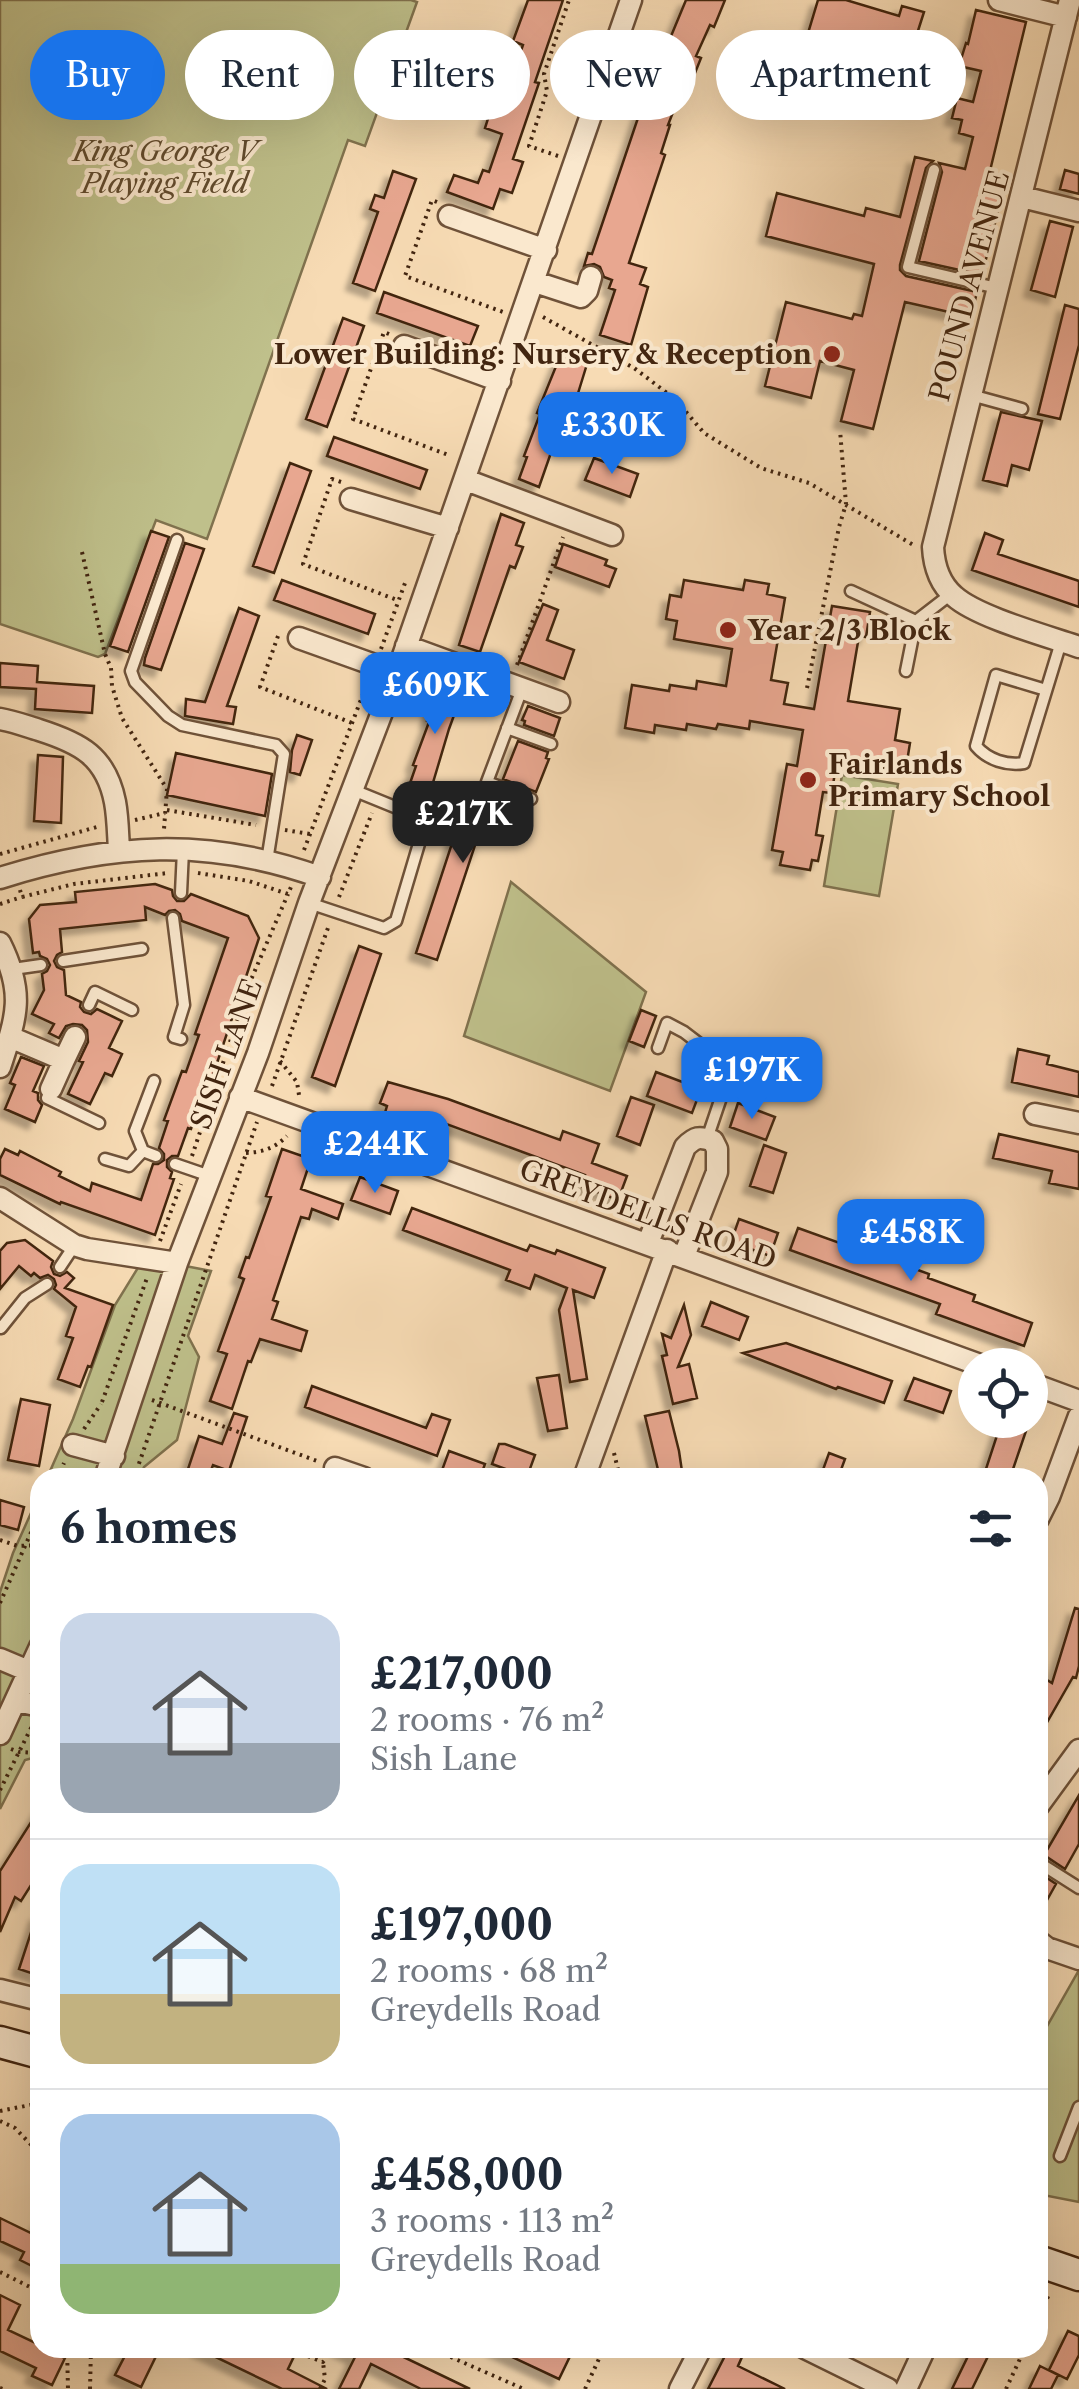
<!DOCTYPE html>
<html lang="en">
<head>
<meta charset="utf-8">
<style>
  body { margin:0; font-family:"Libre Caslon Text",serif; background:#f6f6f7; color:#1f2937; height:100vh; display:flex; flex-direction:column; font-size:38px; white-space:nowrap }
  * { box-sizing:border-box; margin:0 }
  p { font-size:32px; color:#747a83 }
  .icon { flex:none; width:55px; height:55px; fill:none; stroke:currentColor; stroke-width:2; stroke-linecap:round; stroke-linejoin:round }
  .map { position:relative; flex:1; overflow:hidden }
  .side { position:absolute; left:30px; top:1468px; width:1018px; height:890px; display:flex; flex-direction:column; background:#fff; border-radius:30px; box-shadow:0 10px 40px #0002 }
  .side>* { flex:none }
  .hud { position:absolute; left:30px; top:30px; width:1020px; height:90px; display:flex; gap:20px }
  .controls { position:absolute; left:958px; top:1348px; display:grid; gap:20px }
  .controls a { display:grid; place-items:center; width:90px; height:90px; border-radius:50%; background:#fff; box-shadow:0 10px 40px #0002; font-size:50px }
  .price { position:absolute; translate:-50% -85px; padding:0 22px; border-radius:20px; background:#1a73e8; color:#fff; font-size:32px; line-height:65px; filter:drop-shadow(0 2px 5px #0008) }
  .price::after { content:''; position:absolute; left:50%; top:60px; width:30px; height:22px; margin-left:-15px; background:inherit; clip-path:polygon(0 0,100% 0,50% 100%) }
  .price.selected { background:#222; color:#fff }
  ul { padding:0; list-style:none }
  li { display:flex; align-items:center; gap:30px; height:250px; padding:0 30px }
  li+li { border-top:2px solid #e0e1e3 }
  li span { display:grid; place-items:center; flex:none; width:280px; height:200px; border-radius:30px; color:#555 }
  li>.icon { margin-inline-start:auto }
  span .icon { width:120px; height:120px; fill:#fffc; stroke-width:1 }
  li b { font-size:42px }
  h2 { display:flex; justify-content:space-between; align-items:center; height:120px; padding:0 30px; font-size:42px }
  .tag { padding:0 35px; border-radius:45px; background:#fff; box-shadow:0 10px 40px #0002; font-size:35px; line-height:90px }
  .tag.selected { background:#1a73e8; color:#fff }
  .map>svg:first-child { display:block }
  .green { fill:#bfc08b; stroke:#80724e; stroke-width:2.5 }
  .building { fill:#e8a790; stroke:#422510; stroke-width:2.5; filter:url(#shadow) }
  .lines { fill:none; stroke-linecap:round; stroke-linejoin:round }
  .lane-casing { stroke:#6f5239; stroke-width:15 }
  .street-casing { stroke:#6f5239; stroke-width:25 }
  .secondary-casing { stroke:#422510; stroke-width:35 }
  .path { stroke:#422510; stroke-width:4; stroke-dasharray:2.5 5; stroke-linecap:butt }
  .lane { stroke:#fae8ce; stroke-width:10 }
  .street { stroke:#fae8ce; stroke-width:20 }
  .secondary { stroke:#fae8ce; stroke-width:30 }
  .poi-dot { fill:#8f2418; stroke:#fae8ce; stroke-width:4 }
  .labels { text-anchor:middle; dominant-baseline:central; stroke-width:8; stroke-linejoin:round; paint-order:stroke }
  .park-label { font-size:28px; font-style:italic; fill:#614c2f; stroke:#fae8ce }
  .street-label { font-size:28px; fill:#422510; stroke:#fae8ce }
  .poi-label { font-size:28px; font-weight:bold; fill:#422510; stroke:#fae8ce; text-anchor:start }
</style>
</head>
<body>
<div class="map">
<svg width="1079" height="2389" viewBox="0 0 1079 2389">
  <defs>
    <filter id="shadow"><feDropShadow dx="-7" dy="7" stdDeviation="2.5" flood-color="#0004"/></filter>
  </defs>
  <rect width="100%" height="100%" fill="#f7dbb4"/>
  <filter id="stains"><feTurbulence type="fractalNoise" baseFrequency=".002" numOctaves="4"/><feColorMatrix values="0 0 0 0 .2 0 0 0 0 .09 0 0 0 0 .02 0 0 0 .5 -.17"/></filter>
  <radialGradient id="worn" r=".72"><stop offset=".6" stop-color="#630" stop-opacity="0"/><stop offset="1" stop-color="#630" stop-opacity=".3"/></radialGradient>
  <path class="green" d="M0,0H411L417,2L365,146L348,140L207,539L156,520L105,654L98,657L0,624Z
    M842,775L898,784L879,896L824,886Z
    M511,882L646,992L610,1091L464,1036Z
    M144,1258L211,1271L188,1336L199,1357L177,1440L144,1467L140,1477L47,1478L73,1419L115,1305Z
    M40,1493V1756L25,1760L0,1809V1592L13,1553Z
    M1079,1970V2202L1038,2194V2042Z"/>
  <path class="building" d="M528,0H563L535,82L539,83L513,159L523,162L512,193L500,189L493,209L447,192L454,175L478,183L483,170L489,172L502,134L485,128L491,109L494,110L507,72L513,74L523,45L513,41Z
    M686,0H725L714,27L710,25L696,56L701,58L691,83L685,81L668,125H670L661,153L665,155L629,263L646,268L640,284L648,287L631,345L600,335L615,290L609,288L612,280L604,277L600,267L594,264L584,266L588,253L592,254L642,106Z
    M818,0H846L899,16L902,6L924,12L909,59L894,55L893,60L872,53L871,59L806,40Z
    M976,10L1026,22L989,175L1006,179L982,275L919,261L942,172L939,163L965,169L973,137L959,133L962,120L952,118L957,98L973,102L981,71L959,66L966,43L968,44Z
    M915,157L933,161L926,168L900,265V270L906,276L977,292L971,317L905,302L873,429L841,421L854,370L820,361L811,398L765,386L786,302L852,319L854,314L862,316L874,264L766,236L777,193L864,216L866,208L900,217Z
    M1065,170L1079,174V194L1060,189Z
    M393,171L416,179L375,291L353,283L378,212L370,209L375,195L384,198Z
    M1050,221L1073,227L1055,297L1031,290Z
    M384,292L478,326L470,346L377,313Z
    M1065,305L1079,309V345L1060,419L1038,414Z
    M343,318L364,326L327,427L306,419Z
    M561,354L587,364L575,403L569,401L539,487L519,479L527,457L524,456L540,414L537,413Z
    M1001,412L1042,421L1029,470L1012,465L1007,486L983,480Z
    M334,437L427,470L420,489L327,456Z
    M594,458L638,474L630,497L585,480Z
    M290,463L311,471L274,573L253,566Z
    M501,514L524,523L516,545L523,547L515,568L510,566L480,652L459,645Z
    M151,531L169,537L128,652L110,646Z
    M985,533L1003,540L998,554L1079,581V607L972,570Z
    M185,543L204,549L161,670L144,665L145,658Z
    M563,544L607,560L605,565L616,569L609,587L555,567Z
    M282,580L375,614L368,634L274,600Z
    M684,580L743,590L745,580L769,584L767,594L785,598L771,680L788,683L784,704L814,709L832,606L870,612L866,637L859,636L848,701L900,709L895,740L910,743L906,768L884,764L882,771L836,764L832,793L823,792L816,835L823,836L818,861L812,860L810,870L780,865L783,852L772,850L787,764L797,766L803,730L750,721L749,729L718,724L716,729L687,724L686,730L655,725L654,733L625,728L632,685L669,691L670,685L696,689L697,681L726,686L732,649L674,639L677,621L666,619L670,595L681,597Z
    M543,604L558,610L547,640L574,650L564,679L519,662Z
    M239,608L259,616L227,706L236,707L233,724L185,716L186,699L205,702Z
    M0,663L38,666L37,682L94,686L92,713L35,709L36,689L0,687Z
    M442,679L464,688L449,729L429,796L408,789L416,766L413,765L429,722L427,721Z
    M528,706L560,718L554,736L524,725L525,721L522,720Z
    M297,735L312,740L300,775L290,772L292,750Z
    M518,741L548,752L546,758L549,759L536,792L503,779Z
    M176,753L272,774L265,816L167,795Z
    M38,755L63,757L61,823L34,821Z
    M476,792L496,800L497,795L530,808L523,829L485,815L437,960L416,953L458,825L464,827Z
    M155,884L172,890L173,896L177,901H184L191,894L248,916L259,938L211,1081L208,1080L191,1129L188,1128L178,1156H172L167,1160V1167L172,1172L170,1178L174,1179L155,1235L61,1202L60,1204L0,1175V1159L5,1149L18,1155L20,1151L61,1172L59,1176L90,1191L92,1183L141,1200L153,1164H158L164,1160V1154L159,1148L168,1121L164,1120L182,1071L186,1072L199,1035L195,1034L228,938L182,921L180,914L175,910L169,911L165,915L145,907L146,920L60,929L62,952L57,955L54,961L57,967L64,970L66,995L81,1002L80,1007L84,1012L91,1014L97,1009L122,1021L109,1048L122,1054L112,1076L105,1073L90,1104L68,1094L83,1062L79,1061L88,1042L87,1030L82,1025L73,1024L66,1026L59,1038L49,1033L54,1024L32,1014L44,990L42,974L47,971L50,965L47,959L40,956L39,952L33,953L29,919L40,905L76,902L75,892Z
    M359,946L381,954L335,1086L312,1077Z
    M641,1010L656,1016L644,1047L629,1041Z
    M1018,1049L1049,1056L1047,1064L1079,1072V1097L1012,1082Z
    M21,1057L44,1066L33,1091L38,1093V1100L42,1105L35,1122L5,1109L15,1085L10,1083Z
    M656,1072L701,1089L692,1113L647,1096Z
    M388,1082L448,1099L560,1140L563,1131L599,1144L592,1163L627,1176L618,1200L581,1186L585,1175L433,1119L431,1124L423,1121L420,1129L384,1116L387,1106L380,1103Z
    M631,1097L654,1105L640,1145L617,1136Z
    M738,1103L775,1117L766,1140L730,1127Z
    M999,1134L1079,1152V1189L1049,1183L1052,1171L993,1158Z
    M764,1145L786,1153L773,1193L750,1186Z
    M282,1149L311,1159L301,1189L343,1204L338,1219L312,1209L309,1219L301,1217L273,1300L278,1302L272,1319L307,1331L301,1351L260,1339L251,1362L248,1361L232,1409L210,1401L227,1354L218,1351L244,1279L239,1277L246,1257L249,1258L271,1197L266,1196Z
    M360,1177L398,1191L390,1214L351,1200Z
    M412,1208L527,1251L530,1245L555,1254L557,1250L605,1268L594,1298L573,1290L587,1379L570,1382L559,1310L567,1288L535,1275L530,1289L506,1280L510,1270L403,1230Z
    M739,1219L778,1233L770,1256L731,1242Z
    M798,1228L845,1245L849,1233L868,1240L865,1251L897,1262L900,1254L918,1260L915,1269L929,1274L928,1278L975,1295L973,1301L1032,1323L1024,1346L936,1314L940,1304L790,1250Z
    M25,1240L53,1261L51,1267L54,1274L60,1276L67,1272L74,1278L65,1288L113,1305L91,1367L88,1366L80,1387L58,1379L73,1338L66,1336L76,1307L54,1289L56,1285L54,1279L48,1275L40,1278L34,1273L31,1276L19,1266L0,1289V1251L7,1243Z
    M711,1302L748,1317L739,1340L702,1326Z
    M684,1305L691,1335L678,1367L689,1364L697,1398L673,1404L662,1356L667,1355L662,1334L671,1338Z
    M786,1343L892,1381L884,1403L838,1387L836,1389L743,1353Z
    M559,1375L567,1428L548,1431L537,1378Z
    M914,1378L951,1391L943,1413L905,1400Z
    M312,1386L426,1428L432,1414L450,1420L437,1456L305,1407Z
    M21,1399L50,1405L39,1466L8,1460Z
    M669,1411L679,1451L683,1478H660L645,1416Z
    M234,1413L247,1417L229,1471L213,1465L208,1478H185L199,1436L222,1444Z
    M1002,1420L1027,1428L1010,1478H983Z
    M499,1444H505L535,1455L527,1477L492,1464Z
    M449,1451L485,1464L480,1478H452L441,1473Z
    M829,1453L845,1459L838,1478H820Z
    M0,1500L24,1507L18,1530L0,1525Z
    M1075,1608L1079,1609V1666L1076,1678L1073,1677L1038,1738V1696L1047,1680L1052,1683Z
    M1079,1795V1844L1065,1869L1044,1855Z
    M40,1808V1871L21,1901L15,1897L0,1932V1871Z
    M1038,1872L1056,1884L1038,1916Z
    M37,1914L40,1915V1976L19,1969Z
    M0,2218L33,2234L40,2219V2270L20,2260L24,2252L0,2241Z
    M0,2295L20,2305L8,2330L40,2345V2348L65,2358L52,2385L32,2376L36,2368L0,2351Z
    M1068,2331L1079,2336V2355L1067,2379L1049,2370Z
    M129,2348H160L141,2387L115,2375Z
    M197,2348H298L288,2369L327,2389H282Z
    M337,2348H385L470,2389H421L371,2364L359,2389H339L355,2357Z
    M493,2348H533L548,2355L551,2348H574L559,2379Z
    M729,2348H746L738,2366L785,2389H708Z
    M972,2348H992L972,2389H952Z
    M1040,2366L1058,2375L1051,2389H1029Z"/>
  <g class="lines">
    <defs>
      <path id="lane" d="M934,170L908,267L997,288
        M971,395L1022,409
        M177,540L131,671L135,682L168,716L182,725L276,745L284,754L267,861
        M851,591L916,621
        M906,671L916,621L951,594
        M522,689L487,782L531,799
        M1046,690L996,675L976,746C988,760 1007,766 1024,763L1061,642
        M507,728L551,744
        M181,893L183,850
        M309,903L384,928L396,921L421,837L417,816L353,790
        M173,918L184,1005L174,1037L181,1039
        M63,961L142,949
        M13,969L41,965
        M89,1005L95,992L132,1010
        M658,1048L667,1023L684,1032L731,1068L707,1139
        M154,1081L135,1131L143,1151L156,1156
        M51,1089L47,1098L99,1123
        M105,1159L129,1166L143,1151
        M175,1164L210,1176
        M60,1267L74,1246
        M1,1328L25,1298L47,1284
        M1038,1862L1079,1888
        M1060,2156L1079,2107"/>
      <path id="street" d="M999,0L1066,17
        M1070,0L933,547C934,566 939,583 954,596C977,617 1047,636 1079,647
        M1022,197L1079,211
        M449,216L546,250
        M535,282L581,297L587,291L591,277
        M404,346L500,381
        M466,480L612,535
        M351,499L448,528
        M299,638L397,673
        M406,646L559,702
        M0,719C13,721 26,726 39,730C80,743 106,756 115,802C118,818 118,835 119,850
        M0,878C111,843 208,837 320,877
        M0,943C25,993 17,1016 0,1067
        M10,1037L64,1060L75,1037
        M51,1089L64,1060
        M240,1097L980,1365
        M1035,1114L1079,1123
        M0,1198L74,1245L87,1249L177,1263
        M648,1243L685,1147C695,1137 699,1136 713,1141L717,1149V1172L684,1256
        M1030,1383L1079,1401
        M73,1445L114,1456
        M335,1468L364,1478
        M105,1478L177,1263L258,1053L309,903L397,673L631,0
        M584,1478L667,1250
        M1038,1519L1049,1497L1079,1416
        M0,1659L31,1672
        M17,1701L40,1706
        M0,1734L40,1647
        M1038,1806L1079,1750
        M1038,1941L1047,1948L1079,1959
        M0,1990L40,2000
        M805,2348L888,2389
        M680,2389L701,2348
        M906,2389L925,2348"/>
      <path id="secondary" d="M0,2042L40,2053
        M1038,2261L1079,2275"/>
    </defs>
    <use href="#lane" class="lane-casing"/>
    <use href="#street" class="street-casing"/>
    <use href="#secondary" class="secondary-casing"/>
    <path class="path" d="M558,156L529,146L547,91L544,74L569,0
      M437,202L432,200L405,276L503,312
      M543,317L634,368L675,399L704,433L761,468L809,483L915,546
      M389,334L384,332L353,419L451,456
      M341,482L332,479L303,564L397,600
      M82,552L105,654L111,668L112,686L122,718L167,789L164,829
      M278,636L260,687L352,723
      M381,649L405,583
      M517,665L563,537
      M807,688L839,527L846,504L840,430
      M167,810L256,825
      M135,820L165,813
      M285,830L310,834
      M304,850L368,681
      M0,854L97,827
      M198,873L249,881L288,894L291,887
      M20,890L22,897L74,884L168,873
      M339,897L372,813
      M0,904L22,897
      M280,1061L297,1082L299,1095
      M272,1086L329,925
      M246,1153C263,1152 275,1148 287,1136
      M192,1156L250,982L288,894
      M160,1241L181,1184
      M152,1400L317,1461
      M102,1402L147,1278
      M84,1429L101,1404
      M614,1453L620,1478
      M57,1478L64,1463
      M134,1478L257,1122
      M0,1540L18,1546L40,1545
      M0,1603L40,1512
      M11,1749L19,1752L40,1753
      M0,1790L33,1724
      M0,2111L40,2103
      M0,2121L15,2128L40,2154
      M0,2272L40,2292
      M1038,2319L1050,2292
      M67,2348L68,2389
      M287,2348L323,2362L332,2348
      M430,2348L524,2389
      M0,2388L3,2389
      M90,2389L91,2348
      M320,2389L325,2379L323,2362
      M585,2389L604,2348
      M1006,2389L1025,2348"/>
    <use href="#lane" class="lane"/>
    <use href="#street" class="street"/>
    <use href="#secondary" class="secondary"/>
  </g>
  <g class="poi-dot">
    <circle cx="832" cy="354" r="10"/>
    <circle cx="728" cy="630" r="10"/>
    <circle cx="808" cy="780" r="10"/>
  </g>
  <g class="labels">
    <g class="park-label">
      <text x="165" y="151">King George V<tspan x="165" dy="32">Playing Field</tspan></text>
    </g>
    <g class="street-label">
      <text transform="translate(969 286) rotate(-75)">POUND AVENUE</text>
      <text transform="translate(226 1054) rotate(-70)">SISH LANE</text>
      <text transform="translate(648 1214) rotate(20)">GREYDELLS ROAD</text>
    </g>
    <g class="poi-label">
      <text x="812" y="354" text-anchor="end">Lower Building: Nursery &amp; Reception</text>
      <text x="748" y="630">Year 2/3 Block</text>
      <text x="828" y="764">Fairlands<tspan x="828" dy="32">Primary School</tspan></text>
    </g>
  </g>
  <rect width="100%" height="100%" filter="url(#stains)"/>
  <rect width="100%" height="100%" fill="url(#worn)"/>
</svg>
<div class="controls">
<a><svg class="icon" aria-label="locate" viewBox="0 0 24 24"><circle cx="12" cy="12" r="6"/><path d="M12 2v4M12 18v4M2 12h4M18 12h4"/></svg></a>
</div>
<b class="price" style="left:612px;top:477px">£330K</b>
<b class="price" style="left:435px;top:737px">£609K</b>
<b class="price selected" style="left:463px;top:866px">£217K</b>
<b class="price" style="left:752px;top:1122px">£197K</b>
<b class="price" style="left:375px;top:1196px">£244K</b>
<b class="price" style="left:911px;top:1284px">£458K</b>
<div class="hud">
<a class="tag selected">Buy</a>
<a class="tag">Rent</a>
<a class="tag">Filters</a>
<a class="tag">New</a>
<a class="tag">Apartment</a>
</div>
<section class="side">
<h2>6 homes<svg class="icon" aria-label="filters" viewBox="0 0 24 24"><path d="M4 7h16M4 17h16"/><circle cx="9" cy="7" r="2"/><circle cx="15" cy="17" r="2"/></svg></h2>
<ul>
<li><span style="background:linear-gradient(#c9d6e8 65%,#9aa5b1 0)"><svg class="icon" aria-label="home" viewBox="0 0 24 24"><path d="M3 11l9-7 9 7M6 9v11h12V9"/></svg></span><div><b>£217,000</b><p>2 rooms · 76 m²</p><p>Sish Lane</p></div></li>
<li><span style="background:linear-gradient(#bfe0f5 65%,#c2b280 0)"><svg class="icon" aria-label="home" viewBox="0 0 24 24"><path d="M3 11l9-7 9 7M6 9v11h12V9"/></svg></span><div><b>£197,000</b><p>2 rooms · 68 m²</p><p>Greydells Road</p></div></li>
<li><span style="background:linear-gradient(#a9c7e8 75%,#8fb573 0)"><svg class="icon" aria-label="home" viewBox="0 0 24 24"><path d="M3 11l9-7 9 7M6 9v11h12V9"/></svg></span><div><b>£458,000</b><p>3 rooms · 113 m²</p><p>Greydells Road</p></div></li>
</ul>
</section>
</div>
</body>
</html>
